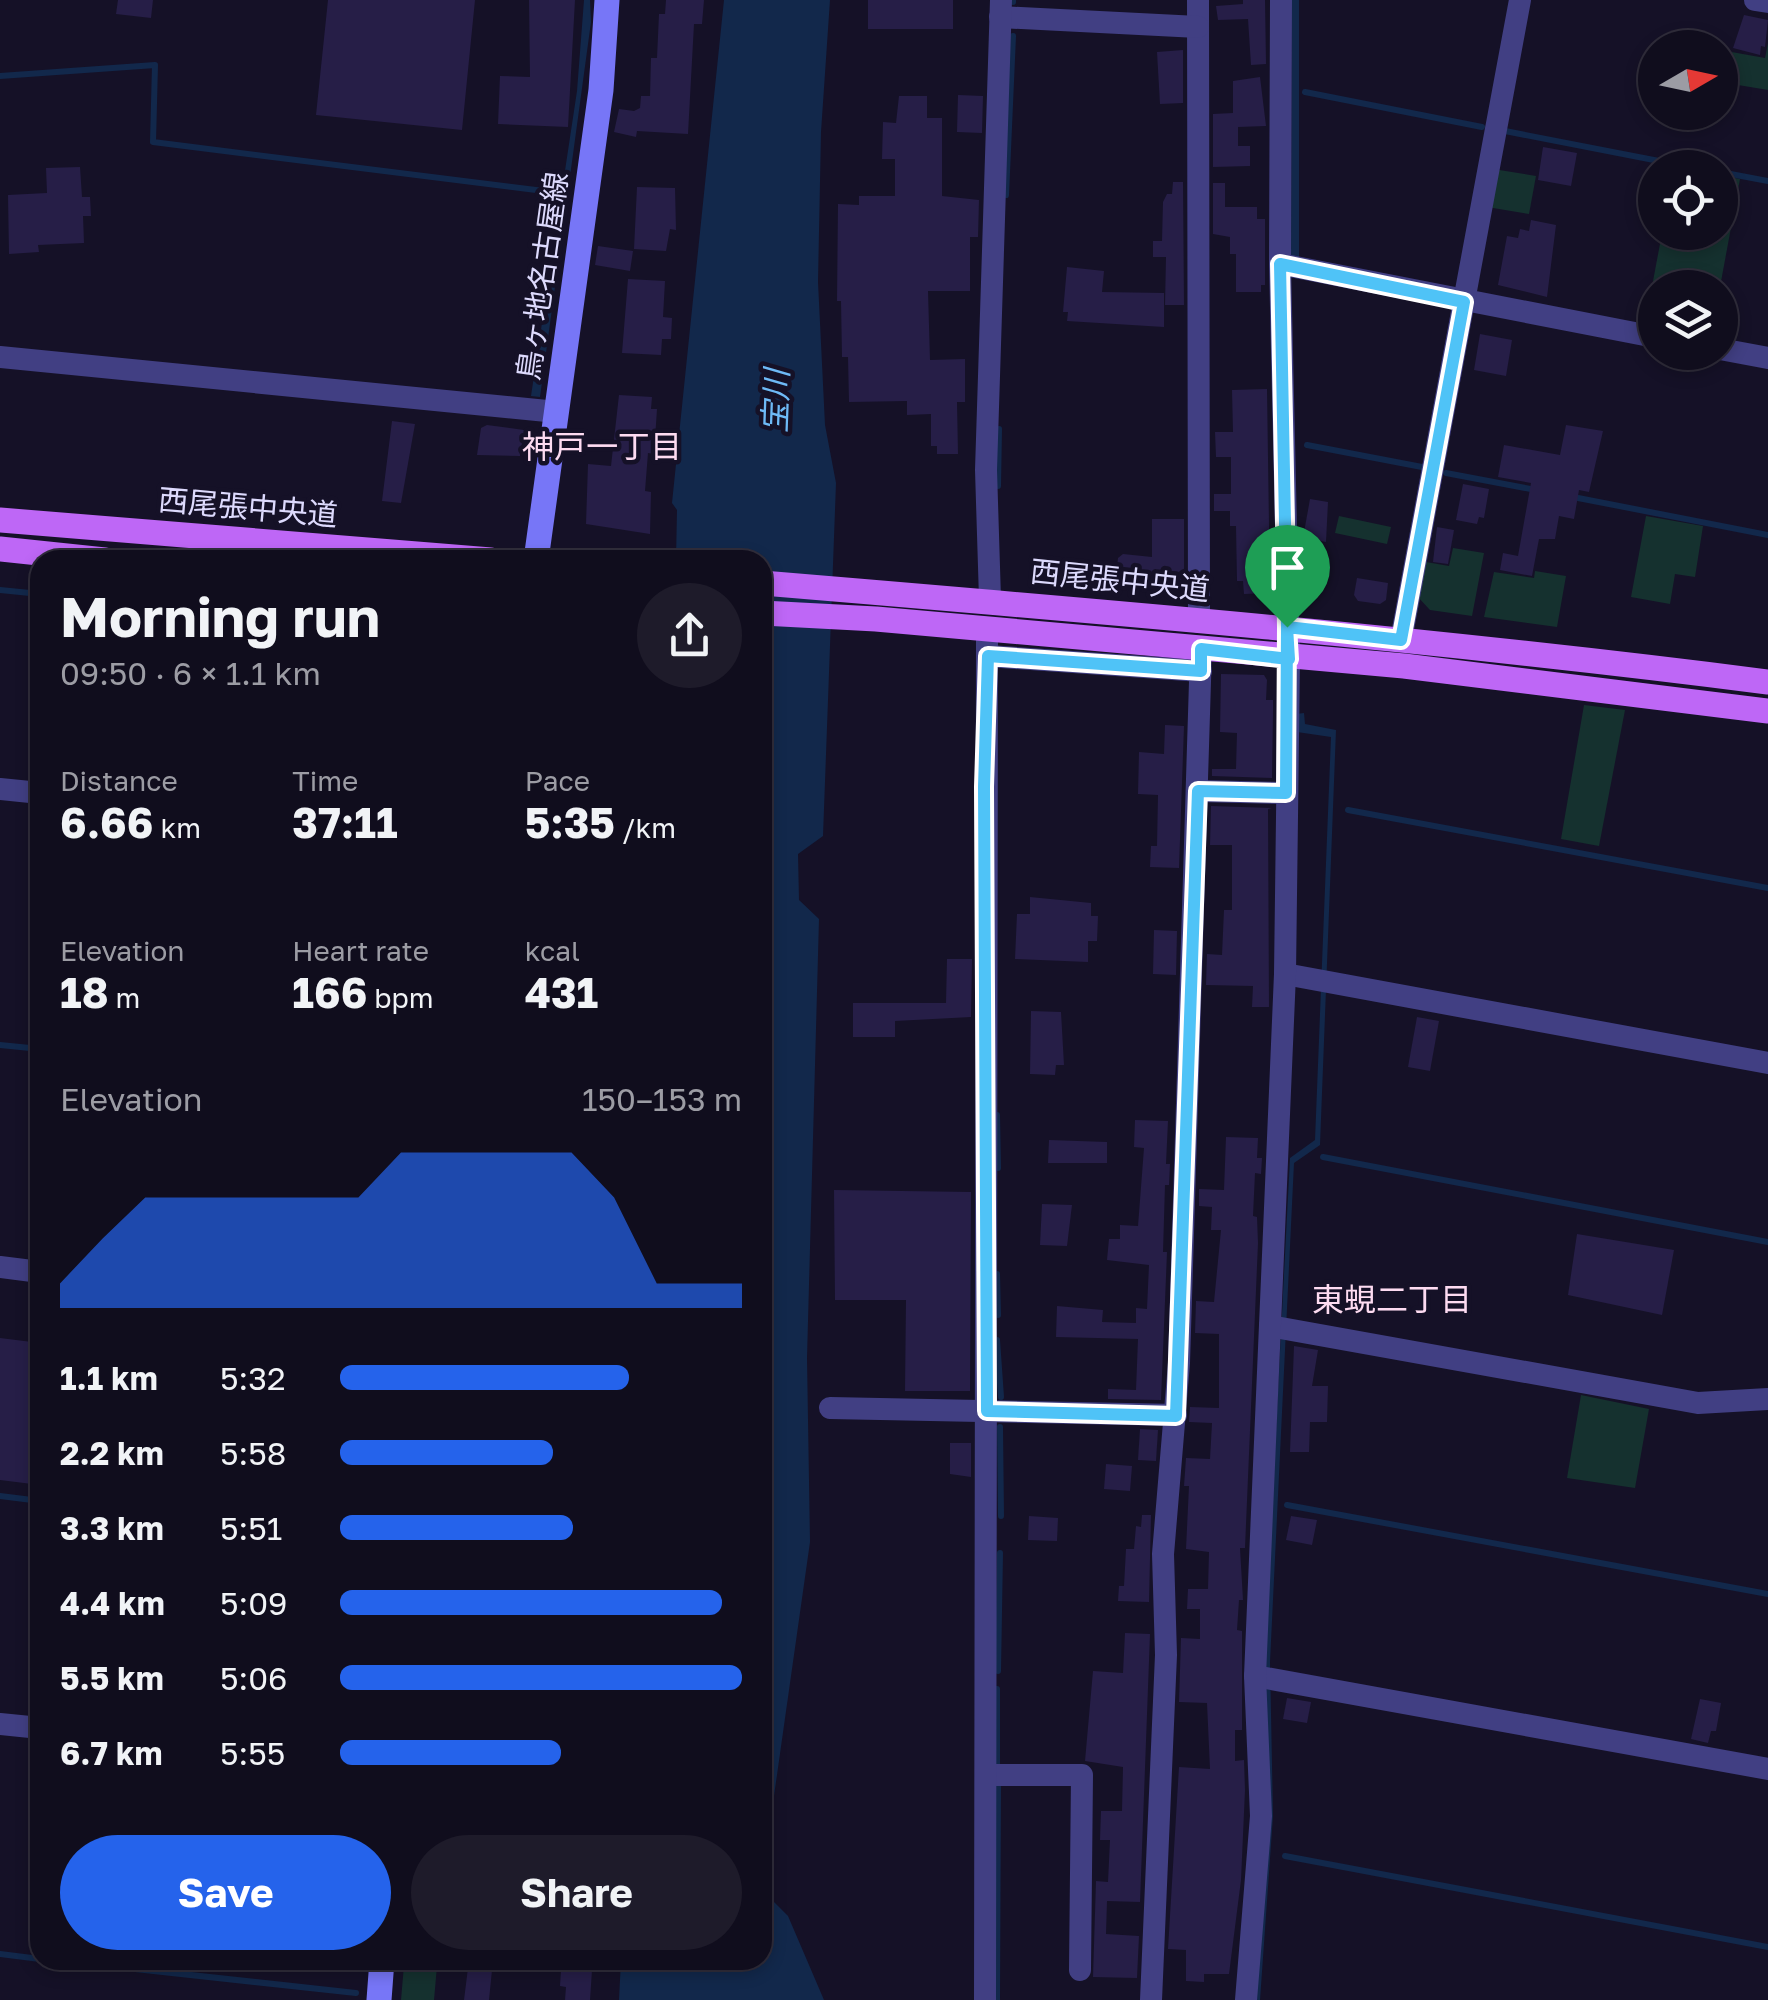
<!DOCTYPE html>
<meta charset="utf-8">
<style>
body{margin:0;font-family:"Golos Text","Noto Sans JP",sans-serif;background:#1e1b2a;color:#f1f3f6;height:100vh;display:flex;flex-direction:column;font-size:38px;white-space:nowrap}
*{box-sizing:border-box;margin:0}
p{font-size:32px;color:#9c9ca4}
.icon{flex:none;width:55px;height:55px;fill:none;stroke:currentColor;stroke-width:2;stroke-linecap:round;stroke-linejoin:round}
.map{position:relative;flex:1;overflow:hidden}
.details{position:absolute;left:30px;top:550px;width:742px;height:1420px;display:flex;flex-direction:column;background:#100d1d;border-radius:30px;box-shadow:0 5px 15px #0003,0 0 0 2px #302d3b}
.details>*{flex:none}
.needle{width:65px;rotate:81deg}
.buttons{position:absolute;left:1638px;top:30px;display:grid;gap:20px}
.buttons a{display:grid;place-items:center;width:100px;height:100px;border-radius:50%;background:#100d1d;box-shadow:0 5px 15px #0003,0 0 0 2px #302d3b;font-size:50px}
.pin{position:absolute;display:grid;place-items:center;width:85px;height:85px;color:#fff;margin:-102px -42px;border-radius:50% 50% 50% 0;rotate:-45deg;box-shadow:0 0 10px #0007}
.pin .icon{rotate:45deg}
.round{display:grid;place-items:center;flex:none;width:105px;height:105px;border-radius:52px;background:#1e1b2a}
.summary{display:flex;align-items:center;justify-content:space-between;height:170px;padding:0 30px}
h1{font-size:55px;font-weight:700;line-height:75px}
.metrics{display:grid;grid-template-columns:repeat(3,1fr);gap:15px;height:170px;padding:10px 30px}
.metrics div{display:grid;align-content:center}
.metrics b{font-size:42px;font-weight:700}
.metrics small{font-size:28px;font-weight:400}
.metrics p{font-size:28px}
.chart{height:280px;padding:20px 30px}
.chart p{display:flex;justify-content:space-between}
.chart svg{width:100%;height:180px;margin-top:10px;fill:#2563eb;opacity:.7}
.action{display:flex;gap:20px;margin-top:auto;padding:20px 30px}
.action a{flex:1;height:115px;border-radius:60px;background:#2563eb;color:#fff;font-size:40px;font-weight:700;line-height:115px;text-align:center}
.action a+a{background:#1e1b2a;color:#f1f3f6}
ul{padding:0 30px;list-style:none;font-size:32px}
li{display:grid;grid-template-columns:160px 120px 1fr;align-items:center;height:75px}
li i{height:25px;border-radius:12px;background:#2563eb}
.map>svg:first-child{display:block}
</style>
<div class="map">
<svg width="1768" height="2000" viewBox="0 0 1768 2000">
<rect width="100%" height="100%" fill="#151127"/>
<g fill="#15312f">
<path d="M1768,43V90L1720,82L1726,51L1765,58Z"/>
<path d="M1493,169L1536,176L1529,214L1487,207Z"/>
<path d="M1720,175L1740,179L1720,287L1655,288V326L1645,324L1662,233L1720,232Z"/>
<path d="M1339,516L1391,527L1387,544L1335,533Z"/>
<path d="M1646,516L1703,526L1695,577L1675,574L1670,604L1631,597Z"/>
<path d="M1453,548L1484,553L1472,616L1430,610L1418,597L1426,562L1449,566Z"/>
<path d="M1535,571L1566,576L1557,627L1484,617L1494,572L1534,578Z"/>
<path d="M1584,705L1625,710L1599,846L1561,839Z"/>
<path d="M1581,1395L1649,1409L1635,1488L1567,1478Z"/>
<path d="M404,1965L437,1966L434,2000H401Z"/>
</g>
<g fill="#12284b">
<path d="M584,0H590L591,22L540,397L531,396L577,91Z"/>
<path d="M724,0H830L821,132L818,282L825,425L836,483L823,836L798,854L799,900L819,919L807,1358L810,1542L773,1803L763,1826L762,560H676L677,510L672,503Z"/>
<path d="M1292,0H1299V258H1291Z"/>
<path d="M1304,713L1305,724L1336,730L1320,1145L1294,1163L1270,1662L1273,1816L1260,2000H1254L1264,1662L1290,1158L1315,1140L1331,737L1297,732L1296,714Z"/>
<path d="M763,1891L788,1916L824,2000H619L621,1960H762Z"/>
</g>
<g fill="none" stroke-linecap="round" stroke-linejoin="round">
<g stroke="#12284b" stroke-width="6">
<path d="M1013,2V0"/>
<path d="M0,76L155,65L153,142L560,193"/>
<path d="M1305,92L1482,127"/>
<path d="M1505,131L1695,168"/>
<path d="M1720,172L1768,181"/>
<path d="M1006,195L1013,36"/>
<path d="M1307,445L1422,467"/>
<path d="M1446,473L1536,490"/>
<path d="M998,486L999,429"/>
<path d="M1573,497L1768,535"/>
<path d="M0,590L40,594"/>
<path d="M1348,810L1768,888"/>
<path d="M0,1045L40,1049"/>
<path d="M997,1115L998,1168"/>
<path d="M1323,1157L1768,1242"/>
<path d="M997,1274L998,1315"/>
<path d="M997,1340L1001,1397"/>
<path d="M1000,1427L1001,1516"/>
<path d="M0,1496L40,1501"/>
<path d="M1287,1505L1768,1594"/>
<path d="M998,1671L1000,1553"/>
<path d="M997,1689V1766"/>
<path d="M1285,1856L1768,1947"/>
<path d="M0,1954L40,1959"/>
<path d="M53,1960L356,1993"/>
<path d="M997,2000L998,1783"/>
</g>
</g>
<g fill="#261e47">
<path d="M118,0H153L151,18L116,14Z"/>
<path d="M328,0H475L462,130L316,115Z"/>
<path d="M529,0H575L568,127L498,124L500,76L530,77Z"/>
<path d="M666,0H704L702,24H694L688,134L637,131L636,137L614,132L619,109L634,111L640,108L641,96H650L651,58H657L659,14H665Z"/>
<rect x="868" y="0" width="85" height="29"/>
<path d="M1243,0H1265L1266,64L1251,65L1248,19L1218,20L1216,6L1243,4Z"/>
<path d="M1744,15L1768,20L1765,47L1761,46L1760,55L1733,48Z"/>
<path d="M1183,50V103L1160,104L1157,52Z"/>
<path d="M1260,77L1266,126L1238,127V146H1250V166L1213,167V114L1233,113V81Z"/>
<path d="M958,95L983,96L982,133L957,132Z"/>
<path d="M899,96H927V118H942V196L979,200L978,237H970V291H928L930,360L965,359V402H957L958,454H937V446H931V414L907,415V401L849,402L848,357H842L841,301H837L838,204L859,205V196H895V159H882L883,122L896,123Z"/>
<path d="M1543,147L1577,153L1571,186L1538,180Z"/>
<path d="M80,167L82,197H90L91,216H83L84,243L38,245L39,252L9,254L8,195L47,193L46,168Z"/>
<path d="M1173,182H1183L1184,305H1165L1166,257H1153V241H1162L1163,202L1167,194H1172Z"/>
<path d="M1213,183H1225V207H1257V219H1265V285H1261V292H1236V254H1230V237L1213,234Z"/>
<path d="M637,187L675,188L676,230L670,229L666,251L634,249Z"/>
<path d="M1531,220L1556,225L1547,297L1498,285L1507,236L1518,238L1520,229L1529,231Z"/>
<path d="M598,246L633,251L630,271L595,265Z"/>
<path d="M1067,267L1104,271L1102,292L1164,293V327L1067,321L1068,312H1063Z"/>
<path d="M628,279L665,281L663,317L672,318L671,339H662L661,355L622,353Z"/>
<path d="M1480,334L1512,340L1506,376L1474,370Z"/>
<path d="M1267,389L1270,593L1244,594L1243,581H1237L1236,526H1230V511H1214V494H1231V457H1216L1215,432H1233L1232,390Z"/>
<path d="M619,395L652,397L651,409H657L654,454L648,453L645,491L651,492L650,534L586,524L588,464L611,466Z"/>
<path d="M392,421L415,424L401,503L382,501Z"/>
<path d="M487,425L524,430L520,456L477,455L481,428Z"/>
<path d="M1566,425L1603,431L1589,492L1579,490L1574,519L1559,516L1555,539H1539L1532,576L1500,570L1503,553L1518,556L1531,483L1498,477L1504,445L1560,455Z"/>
<path d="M1463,484L1489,489L1484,518L1479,517L1477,524L1456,520Z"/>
<path d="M1310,499L1328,502L1326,542L1303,538Z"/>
<path d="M1152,519H1184V582L1116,576L1118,558L1123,554L1152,557Z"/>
<path d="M1437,527L1454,530L1448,564L1433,562Z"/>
<path d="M1357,578L1388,583L1386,600L1380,604L1358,601L1354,595Z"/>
<path d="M1221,674L1264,675L1267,680L1266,700H1273V711L1272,778L1212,776V769H1236L1237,733L1220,732Z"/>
<path d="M1165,725L1184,726L1179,868L1150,867L1151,846H1157L1158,795L1138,794L1139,752L1164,754Z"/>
<path d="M1211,806L1272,808L1268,809L1269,1007H1252L1253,986L1206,985L1207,954L1222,955L1224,910H1232V845H1210Z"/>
<path d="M1030,897L1091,903V916H1098L1097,941H1088V962L1015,959L1017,914H1030Z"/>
<path d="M1154,930L1177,931L1176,975L1153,974Z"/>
<path d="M947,959H972L971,1017L895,1021V1037H853V1003H946Z"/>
<path d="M1031,1011L1061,1012L1064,1065H1056L1055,1075L1030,1074Z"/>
<path d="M1417,1017L1439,1021L1430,1071L1408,1067Z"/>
<path d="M1135,1120L1168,1121L1166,1164H1170L1169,1185H1165L1163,1252H1167L1161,1400L1108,1399V1389L1136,1390L1138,1339L1056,1337L1057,1306L1103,1310L1102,1322L1136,1323V1308L1147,1309L1149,1265L1107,1260L1109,1239H1120V1225L1138,1226L1144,1148L1134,1147Z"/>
<path d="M1226,1137L1258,1138L1257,1158H1262L1261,1174L1255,1173L1253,1216L1257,1217L1258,1243L1245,1548H1240L1243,1600H1239L1237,1630L1242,1631V1730H1235V1761L1244,1760L1245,1790L1241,1880L1229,1974H1204V1982L1186,1981V1950L1168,1949L1179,1767L1210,1769L1207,1703L1179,1702L1181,1638L1200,1639V1609H1187L1188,1589H1208L1209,1552L1186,1549L1189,1486H1184L1186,1458L1210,1459L1212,1423L1189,1422L1190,1407L1219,1408V1334L1195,1333L1196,1301L1214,1302L1221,1230H1211L1212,1207L1199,1206V1189L1224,1190Z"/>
<path d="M1049,1140L1107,1142V1163H1048Z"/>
<path d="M834,1190L971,1192L970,1391H905L906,1300H835Z"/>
<path d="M1042,1204L1072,1205L1067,1246L1040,1245Z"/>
<path d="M1577,1234L1674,1250L1662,1315L1568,1295Z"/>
<path d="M0,1338L40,1343V1485L0,1480Z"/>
<path d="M1294,1346L1318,1350L1312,1386H1328L1327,1422H1310L1309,1452H1290Z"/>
<path d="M1140,1429L1158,1430L1156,1461L1138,1460Z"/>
<path d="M950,1443H971V1477L950,1474Z"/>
<path d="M1106,1464L1132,1466L1130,1491L1104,1489Z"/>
<path d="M1142,1515H1151L1149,1602L1118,1601L1119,1586H1124L1126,1549H1134L1136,1526L1141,1527Z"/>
<path d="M1029,1516L1058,1518L1057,1541L1028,1540Z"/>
<path d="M1291,1516L1317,1520L1312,1545L1286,1540Z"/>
<path d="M1125,1633L1150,1634L1140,1902L1107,1901L1106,1934L1139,1936L1137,1978L1093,1977L1096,1881L1108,1882L1110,1840H1100L1101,1811H1122L1123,1767L1085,1761L1093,1671L1123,1673Z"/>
<path d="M1287,1698L1311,1702L1307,1723L1283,1719Z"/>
<path d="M1700,1699L1721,1703L1716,1731H1711L1708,1743L1691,1739Z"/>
<path d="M469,1960H493L489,2000H464Z"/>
<path d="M561,1970H592L590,2000H565L566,1987L560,1986Z"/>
</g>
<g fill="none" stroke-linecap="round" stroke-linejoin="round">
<g stroke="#413f83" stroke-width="22">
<path d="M1198,0L1199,622"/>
<path d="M1755,0L1768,2"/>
<path d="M1000,17L1198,27"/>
<path d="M1280,264L1655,337"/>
<path d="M1720,349L1768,358"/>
<path d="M0,357L557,412"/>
<path d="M990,599L986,470L1001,0"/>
<path d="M1401,640L1520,0"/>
<path d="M988,656L1201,671"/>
<path d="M0,789L40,793"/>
<path d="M1198,791L1286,793"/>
<path d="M1285,974L1768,1063"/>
<path d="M0,1267L40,1272"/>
<path d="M1270,1326L1698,1403L1768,1399"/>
<path d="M830,1408L1176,1415"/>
<path d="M1255,1676L1768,1769"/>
<path d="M0,1724L40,1728"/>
<path d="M987,1775H1082L1080,1970"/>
<path d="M985,2000L987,631"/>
<path d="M1151,2000L1166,1655L1163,1554L1179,1363L1201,649"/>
<path d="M1246,2000L1261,1816L1255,1676L1285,974L1289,659L1280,264L1281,0"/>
</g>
<g stroke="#7776f7" stroke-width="25">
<path d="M536,560L601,90L607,0"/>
<path d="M379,2000L382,1960"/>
</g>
<g stroke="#be67f6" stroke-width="25">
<path d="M0,520L491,560"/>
<path d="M0,549L105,560"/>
<path d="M762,583C1098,611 1434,639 1768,682"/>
<path d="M762,613L876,619L1404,666L1768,711"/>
</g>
</g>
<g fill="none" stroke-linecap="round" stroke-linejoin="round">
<defs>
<path id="route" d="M1287,627L1286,793L1198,791L1176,1416L987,1411L984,787L988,656L1201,671V649L1289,659L1287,627L1401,640L1464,302L1280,264L1287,627"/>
</defs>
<use href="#route" stroke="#fff" stroke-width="20"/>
<use href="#route" stroke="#4fc3f7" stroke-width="12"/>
</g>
<g text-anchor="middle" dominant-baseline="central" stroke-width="9" stroke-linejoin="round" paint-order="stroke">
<g font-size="30" fill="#dddafd" stroke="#151127">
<text transform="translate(542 276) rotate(-82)">鳥ヶ地名古屋線</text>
<text transform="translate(248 507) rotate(5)">西尾張中央道</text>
<text transform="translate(1120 580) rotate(6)">西尾張中央道</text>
</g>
<g font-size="32" font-style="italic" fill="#6ebaf7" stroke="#151127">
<text transform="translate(775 401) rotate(-88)">宝川</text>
</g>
<g font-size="32" fill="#fddbf1" stroke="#151127">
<text x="602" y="446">神戸一丁目</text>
<text x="1392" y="1299">東蜆二丁目</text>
</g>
</g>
</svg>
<div class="buttons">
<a><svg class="needle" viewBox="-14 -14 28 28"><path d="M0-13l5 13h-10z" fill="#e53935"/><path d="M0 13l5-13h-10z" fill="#9c9ca4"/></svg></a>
<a><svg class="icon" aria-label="locate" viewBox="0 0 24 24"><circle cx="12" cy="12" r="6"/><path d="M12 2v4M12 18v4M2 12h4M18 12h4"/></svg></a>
<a><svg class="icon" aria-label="layers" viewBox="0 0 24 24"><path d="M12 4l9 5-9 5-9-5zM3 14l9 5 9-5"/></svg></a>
</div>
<div class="pin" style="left:1287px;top:627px;background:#1e9e55"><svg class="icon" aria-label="arrive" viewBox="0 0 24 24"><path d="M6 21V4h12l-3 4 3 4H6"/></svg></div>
<section class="details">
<div class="summary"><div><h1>Morning run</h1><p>09:50 · 6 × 1.1 km</p></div><a class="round"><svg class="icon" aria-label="share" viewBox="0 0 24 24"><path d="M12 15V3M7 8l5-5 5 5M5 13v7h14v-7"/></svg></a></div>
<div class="metrics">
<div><p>Distance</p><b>6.66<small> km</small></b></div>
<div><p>Time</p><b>37:11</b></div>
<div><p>Pace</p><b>5:35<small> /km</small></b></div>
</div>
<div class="metrics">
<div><p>Elevation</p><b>18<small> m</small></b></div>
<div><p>Heart rate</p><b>166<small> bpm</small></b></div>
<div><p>kcal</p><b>431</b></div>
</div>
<div class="chart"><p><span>Elevation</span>150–153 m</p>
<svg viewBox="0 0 160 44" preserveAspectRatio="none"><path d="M0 44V38L10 27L20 17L30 17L40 17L50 17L60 17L70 17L80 6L90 6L100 6L110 6L120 6L130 17L140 38L150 38L160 38V44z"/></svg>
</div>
<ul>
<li><b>1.1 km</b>5:32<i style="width:72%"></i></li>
<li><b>2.2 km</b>5:58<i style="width:53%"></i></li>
<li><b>3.3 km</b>5:51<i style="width:58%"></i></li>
<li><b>4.4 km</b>5:09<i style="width:95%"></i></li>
<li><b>5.5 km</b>5:06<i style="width:100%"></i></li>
<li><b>6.7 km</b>5:55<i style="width:55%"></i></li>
</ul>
<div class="action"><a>Save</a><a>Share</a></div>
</section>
</div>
